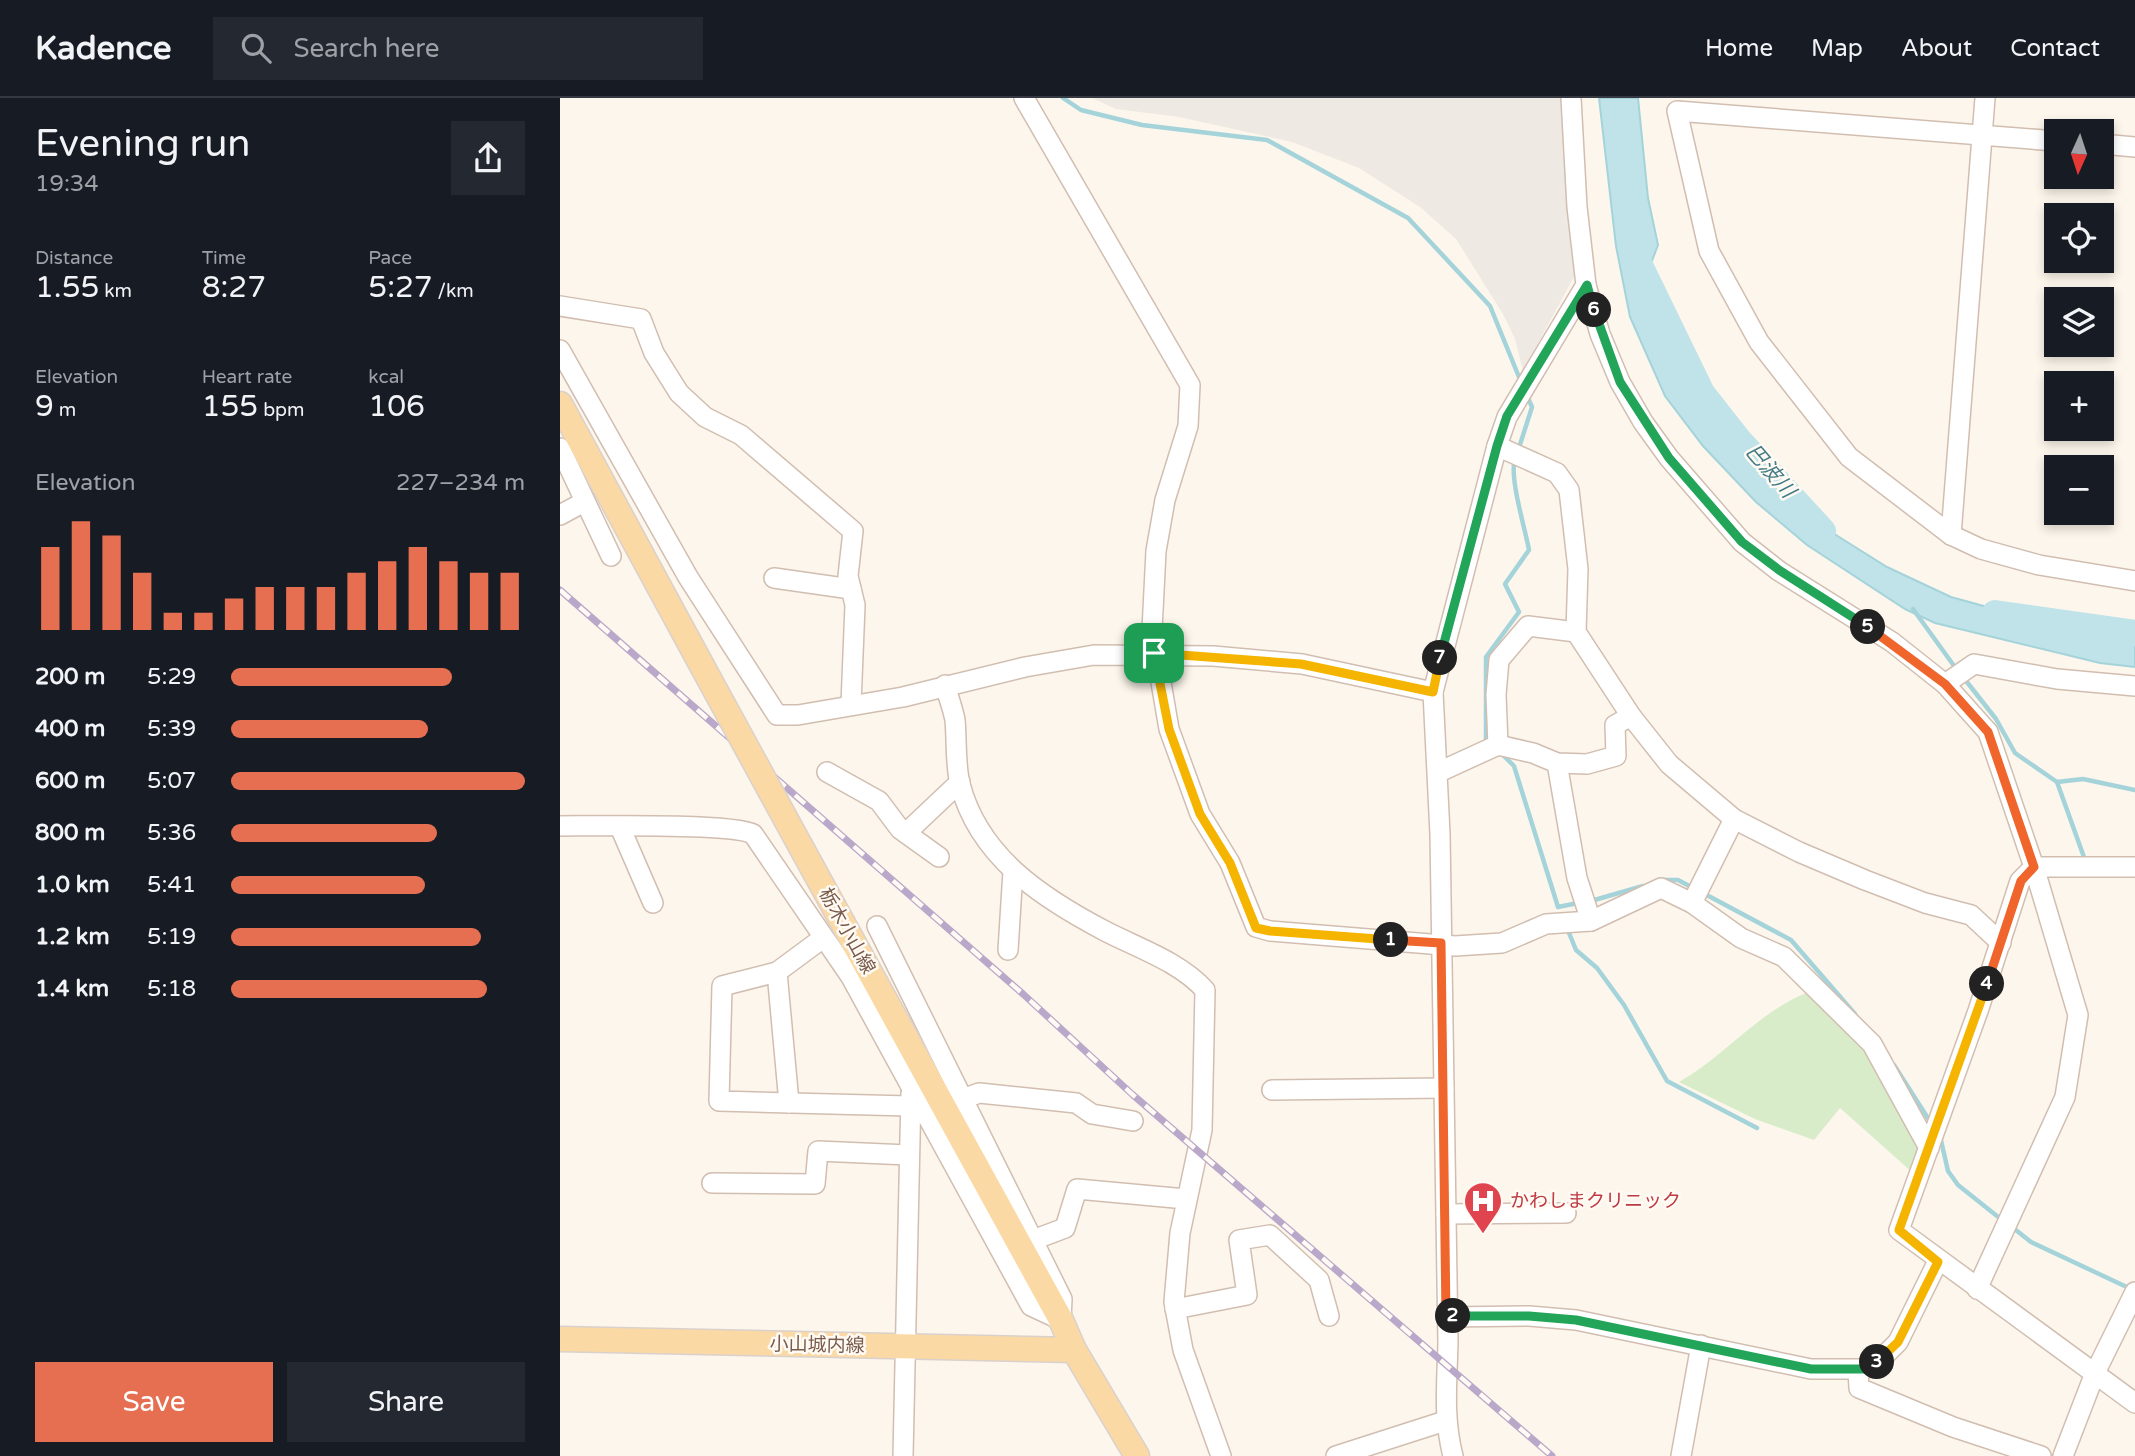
<!DOCTYPE html>
<meta charset="utf-8">
<style>
body{margin:0;font-family:"Varela Round","Noto Sans JP",sans-serif;background:#242831;color:#f1f3f6;height:100vh;display:flex;flex-direction:column;font-size:26px;white-space:nowrap}
*{box-sizing:border-box;margin:0}
p{font-size:23px;color:#9ea1a6}
.icon{flex:none;width:38px;height:38px;fill:none;stroke:currentColor;stroke-width:2;stroke-linecap:round;stroke-linejoin:round}
.map{position:relative;flex:1;overflow:hidden}
.side{display:flex;flex-direction:column;background:#171b24;width:560px}
.side>*{flex:none}
.needle{width:46px;rotate:183deg}
.controls{position:absolute;left:1484px;top:21px;display:grid;gap:14px}
.controls a{display:grid;place-items:center;width:70px;height:70px;border-radius:0px;background:#171b24;box-shadow:0 4px 10px #0003;font-size:35px}
.pin{position:absolute;display:grid;place-items:center;width:60px;height:60px;color:#fff;margin:-30px;border-radius:14px;box-shadow:0 4px 10px #0006}
.km{position:absolute;width:35px;height:35px;margin:-18px;border-radius:50%;background:#222;color:#fff;font-size:19px;line-height:35px;text-align:center}
.round{display:grid;place-items:center;flex:none;width:74px;height:74px;border-radius:0px;background:#242831}
.headline{display:flex;align-items:center;justify-content:space-between;height:119px;padding:0 35px}
h1{font-size:38px;font-weight:600;line-height:52px}
.stats{display:grid;grid-template-columns:repeat(3,1fr);gap:10px;height:119px;padding:7px 35px}
.stats div{display:grid;align-content:center}
.stats b{font-size:30px;font-weight:600}
.stats small{font-size:19px;font-weight:400}
.stats p{font-size:19px}
.chart{height:196px;padding:14px 35px}
.chart p{display:flex;justify-content:space-between}
.chart svg{width:100%;height:126px;margin-top:7px;stroke:#e76f51;stroke-width:6}
.action{display:flex;gap:14px;margin-top:auto;padding:14px 35px}
.action a{flex:1;height:80px;border-radius:0px;background:#e76f51;color:#fff;font-size:28px;font-weight:600;line-height:80px;text-align:center}
.action a+a{background:#242831;color:#f1f3f6}
ul{padding:0 35px;list-style:none;font-size:23px}
li{display:grid;grid-template-columns:112px 84px 1fr;align-items:center;height:52px}
li i{height:18px;border-radius:9px;background:#e76f51}
header{display:flex;align-items:center;gap:42px;box-sizing:border-box;height:98px;padding:0 35px;background:#171b24;border-bottom:2px solid #363941}
header strong{font-size:33px}
nav{display:flex;gap:38px;margin-inline-start:auto;font-size:24px}
.search{width:490px;height:63px;background:#242831;display:flex;align-items:center;gap:18px;box-sizing:border-box;padding:0 24px;border-radius:0px;color:#9ea1a6;font-size:26px}
main{display:flex;flex:1;min-height:0}
.map>svg:first-child{display:block}
</style>
<header>
<strong>Kadence</strong>
<div class="search"><svg class="icon" aria-label="search" viewBox="0 0 24 24"><circle cx="10" cy="10" r="6"/><path d="M15 15l6 6"/></svg>Search here</div>
<nav><a>Home</a><a>Map</a><a>About</a><a>Contact</a></nav>
</header>
<main>
<section class="side">
<div class="headline"><div><h1>Evening run</h1><p>19:34</p></div><a class="round"><svg class="icon" aria-label="share" viewBox="0 0 24 24"><path d="M12 15V3M7 8l5-5 5 5M5 13v7h14v-7"/></svg></a></div>
<div class="stats">
<div><p>Distance</p><b>1.55<small> km</small></b></div>
<div><p>Time</p><b>8:27</b></div>
<div><p>Pace</p><b>5:27<small> /km</small></b></div>
</div>
<div class="stats">
<div><p>Elevation</p><b>9<small> m</small></b></div>
<div><p>Heart rate</p><b>155<small> bpm</small></b></div>
<div><p>kcal</p><b>106</b></div>
</div>
<div class="chart"><p><span>Elevation</span>227–234 m</p>
<svg viewBox="0 0 160 44" preserveAspectRatio="none"><path d="M5 44V15M15 44V6M25 44V11M35 44V24M45 44V38M55 44V38M65 44V33M75 44V29M85 44V29M95 44V29M105 44V24M115 44V20M125 44V15M135 44V20M145 44V24M155 44V24"/></svg>
</div>
<ul>
<li><b>200 m</b>5:29<i style="width:75%"></i></li>
<li><b>400 m</b>5:39<i style="width:67%"></i></li>
<li><b>600 m</b>5:07<i style="width:100%"></i></li>
<li><b>800 m</b>5:36<i style="width:70%"></i></li>
<li><b>1.0 km</b>5:41<i style="width:66%"></i></li>
<li><b>1.2 km</b>5:19<i style="width:85%"></i></li>
<li><b>1.4 km</b>5:18<i style="width:87%"></i></li>
</ul>
<div class="action"><a>Save</a><a>Share</a></div>
</section>
<div class="map">
<svg width="1575" height="1358" viewBox="0 0 1575 1358">
<rect width="100%" height="100%" fill="#fdf6ec"/>
<path fill="#efe9e4" d="M532,0H1004L1005,65L1016,175L963,273L955,241L943,216L896,141L860,109L799,70L732,44L619,19L556,11Z"/>
<path fill="#d8ecc9" d="M1249,894L1305,949L1364,1051L1353,1075L1280,1010L1254,1042L1195,1021L1119,984C1165,958 1200,912 1249,894Z"/>
<path fill="#bfe3e8" stroke="#a5d3da" stroke-width="2" d="M1039,0H1078L1088,100L1098,147L1090,168L1087,202L1134,301L1164,342L1209,384L1276,437L1327,469L1391,499L1507,531L1575,542V569L1540,565L1375,525L1345,511L1247,447L1196,404L1143,348L1105,298L1070,219L1056,148Z"/>
<g fill="none" stroke-linecap="round" stroke-linejoin="round">
<g stroke="#a5d3da" stroke-width="4.5">
<path d="M503,0L521,12L582,27L707,42L848,120L930,208L961,284"/>
<path d="M958,353L972,309L967,298"/>
<path d="M1353,511L1397,572"/>
<path d="M1403,579L1436,621L1455,655L1497,684L1523,681L1575,692"/>
<path d="M930,644L926,641V559L959,514L945,486L969,452C965,430 949,379 955,361"/>
<path d="M941,655L954,668L998,809L1018,805"/>
<path d="M1497,684L1525,762"/>
<path d="M1101,782H1118L1135,791"/>
<path d="M1143,795L1231,842L1295,916"/>
<path d="M1031,803L1083,788"/>
<path d="M1007,830L1016,852L1037,870L1064,907L1107,983L1197,1030"/>
<path d="M1334,967L1371,1025"/>
<path d="M1380,1038L1388,1073L1398,1087L1442,1122"/>
<path d="M1452,1129L1471,1144L1571,1191"/>
</g>
<g stroke="#bfe3e8" stroke-width="26">
<path d="M1074,155L1142,295L1179,342L1263,433"/>
<path d="M1435,515L1575,535"/>
</g>
<defs>
<g id="minor">
<path d="M464,0L630,287L628,328L605,402L596,453L592,532L609,631L640,716L670,765L696,829L710,833L895,848L942,845L986,826L1031,823L1101,790L1132,805L1181,840L1224,859L1312,946L1369,1050"/>
<path d="M1496,43L1117,13L1149,153L1199,244L1289,359L1391,437L1421,451L1479,467L1575,483"/>
<path d="M1542,46L1575,49"/>
<path d="M1026,187L1040,236L1060,284L1083,324L1109,360L1182,444L1219,473L1332,544L1385,586L1428,634L1474,769L1518,917L1505,999L1417,1191"/>
<path d="M0,208L81,221L94,255L119,295L145,319L181,337L293,433L288,478L295,507L291,606"/>
<path d="M0,252L128,479L217,617H238L343,599L465,569L534,557L653,558L742,566L873,594"/>
<path d="M937,348L997,375L1009,392L1018,471L1016,534L1071,618L1109,666L1174,721L1239,754L1305,782L1365,805L1411,817L1441,845"/>
<path d="M0,350L51,458"/>
<path d="M0,417L24,404"/>
<path d="M1391,437L1425,0"/>
<path d="M214,480L291,491"/>
<path d="M1385,586L1414,566L1497,581L1575,588"/>
<path d="M385,587C388,598 393,611 395,622C397,644 395,665 400,686C419,759 482,800 545,833C578,850 620,864 645,892L642,1032L620,1135L614,1204L623,1252L661,1358"/>
<path d="M938,647L936,597L939,562L968,528L1016,534"/>
<path d="M997,665L1017,780L1031,823"/>
<path d="M267,674L319,703L340,731L379,759"/>
<path d="M879,674L938,647L973,655L997,665L1027,666L1056,658L1055,627L1071,618"/>
<path d="M0,728C33,728 173,725 193,736L291,879L471,1208L501,1222L502,1201L317,828"/>
<path d="M60,729L93,805"/>
<path d="M346,735L400,684"/>
<path d="M1575,769H1474L1460,783L1418,913L1339,1132L1575,1305"/>
<path d="M1132,805L1174,721"/>
<path d="M263,840L217,874L162,888L159,1003L349,1008"/>
<path d="M448,852L453,773"/>
<path d="M217,874L229,1005"/>
<path d="M712,992L884,990"/>
<path d="M403,1001L419,995L516,1005L532,1016L573,1023"/>
<path d="M152,1085L255,1086L258,1053L348,1057"/>
<path d="M886,1116L1006,1115"/>
<path d="M473,1142L505,1130L517,1091L626,1101"/>
<path d="M615,1211L687,1197L679,1142L710,1137L759,1182L769,1218"/>
<path d="M886,1219L969,1218L1016,1222L1251,1271H1304L1321,1261L1338,1244L1378,1163"/>
<path d="M1298,1272L1299,1290L1393,1329L1481,1358"/>
<path d="M343,1358L351,995"/>
<path d="M776,1358L885,1323"/>
<path d="M893,1358C883,1319 887,1285 888,1245L880,736L873,594L937,348L947,319L1026,187L1017,109L1011,0"/>
<path d="M1121,1358L1141,1247"/>
<path d="M1503,1358L1535,1275L1575,1194"/>
</g>
<g id="major">
<path d="M0,306L141,566"/>
<path d="M241,749L501,1222L514,1252L577,1358"/>
<path d="M0,1241L514,1252"/>
</g>
</defs>
<use href="#minor" stroke="#d1beb0" stroke-width="22"/>
<use href="#major" stroke="#dad1cd" stroke-width="27"/>
<use href="#minor" stroke="#fff" stroke-width="19"/>
<use href="#major" stroke="#fbd9a5" stroke-width="24"/>
<defs>
<path id="rail" d="M0,492L463,896L573,997L992,1358"/>
</defs>
<use href="#rail" stroke="#b9a8c9" stroke-width="7"/>
<use href="#rail" stroke="#fffaf3" stroke-width="4.5" stroke-dasharray="13" stroke-linecap="butt"/>
<defs>
<path id="major-bridge" d="M141,566L241,749"/>
</defs>
<use href="#major-bridge" stroke="#dad1cd" stroke-width="27" stroke-linecap="butt"/>
<use href="#major-bridge" stroke="#fbd9a5" stroke-width="24"/>
</g>
<g fill="none" stroke-linecap="round" stroke-linejoin="round">
<defs>
<path id="split-1" d="M594,555L609,631L640,716L670,765L696,830L710,833L831,842"/>
<path id="split-2" d="M831,842L881,845L886,1219L893,1218"/>
<path id="split-3" d="M893,1218H969L1016,1222L1251,1271H1304L1317,1264"/>
<path id="split-4" d="M1317,1264L1338,1244L1378,1164L1339,1132L1427,886"/>
<path id="split-5" d="M1308,529L1385,586L1428,634L1474,769L1461,783L1427,886"/>
<path id="split-6" d="M1034,212L1060,284L1109,360L1182,444L1219,472L1308,529"/>
<path id="split-7" d="M880,560L937,348L947,318L1027,187L1034,212"/>
<path id="split-8" d="M594,555L741,566L873,594L880,560"/>
</defs>
<use href="#split-1" stroke="#fff" stroke-width="14"/>
<use href="#split-2" stroke="#fff" stroke-width="14"/>
<use href="#split-3" stroke="#fff" stroke-width="14"/>
<use href="#split-4" stroke="#fff" stroke-width="14"/>
<use href="#split-5" stroke="#fff" stroke-width="14"/>
<use href="#split-6" stroke="#fff" stroke-width="14"/>
<use href="#split-7" stroke="#fff" stroke-width="14"/>
<use href="#split-8" stroke="#fff" stroke-width="14"/>
<use href="#split-1" stroke="#f5b400" stroke-width="9"/>
<use href="#split-2" stroke="#f0652b" stroke-width="9"/>
<use href="#split-3" stroke="#22a559" stroke-width="9"/>
<use href="#split-4" stroke="#f5b400" stroke-width="9"/>
<use href="#split-5" stroke="#f0652b" stroke-width="9"/>
<use href="#split-6" stroke="#22a559" stroke-width="9"/>
<use href="#split-7" stroke="#22a559" stroke-width="9"/>
<use href="#split-8" stroke="#f5b400" stroke-width="9"/>
</g>
<defs>
<symbol id="hospital-pin" viewBox="-11 -11 22 30"><path d="M0 17L-7.5 6A9.5 9.5 0 1 1 7.5 6Z" fill="#e0444e" stroke="#fffaf3"/><path d="M-5-5h3v3.5h4V-5h3V5h-3V1.5h-4V5h-3Z" fill="#fff"/></symbol>
</defs>
<g fill-rule="evenodd">
<use href="#hospital-pin" x="901" y="1081" width="44" height="60"/>
</g>
<g text-anchor="middle" dominant-baseline="central" stroke-width="5" stroke-linejoin="round" paint-order="stroke">
<g font-size="19" fill="#7a5c4d" stroke="#fffaf3">
<text transform="translate(287 833) rotate(61)">栃木小山線</text>
<text transform="translate(257 1247) rotate(1)">小山城内線</text>
</g>
<g font-size="19" fill="#be3a42" stroke="#fffaf3" text-anchor="start">
<text x="950" y="1103">かわしまクリニック</text>
</g>
<g font-size="21" font-style="italic" fill="#437c86" stroke="#fffaf3">
<text transform="translate(1210 373) rotate(49)">巴波川</text>
</g>
</g>
</svg>
<div class="controls">
<a><svg class="needle" viewBox="-14 -14 28 28"><path d="M0-13l5 13h-10z" fill="#e53935"/><path d="M0 13l5-13h-10z" fill="#9ea1a6"/></svg></a>
<a><svg class="icon" aria-label="locate" viewBox="0 0 24 24"><circle cx="12" cy="12" r="6"/><path d="M12 2v4M12 18v4M2 12h4M18 12h4"/></svg></a>
<a><svg class="icon" aria-label="layers" viewBox="0 0 24 24"><path d="M12 4l9 5-9 5-9-5zM3 14l9 5 9-5"/></svg></a>
<a>+</a>
<a>−</a>
</div>
<div class="pin" style="left:594px;top:555px;background:#1e9e55"><svg class="icon" aria-label="arrive" viewBox="0 0 24 24"><path d="M6 21V4h12l-3 4 3 4H6"/></svg></div>
<b class="km" style="left:831px;top:842px">1</b>
<b class="km" style="left:893px;top:1218px">2</b>
<b class="km" style="left:1317px;top:1264px">3</b>
<b class="km" style="left:1427px;top:886px">4</b>
<b class="km" style="left:1308px;top:529px">5</b>
<b class="km" style="left:1034px;top:212px">6</b>
<b class="km" style="left:880px;top:560px">7</b>
</div>
</main>
